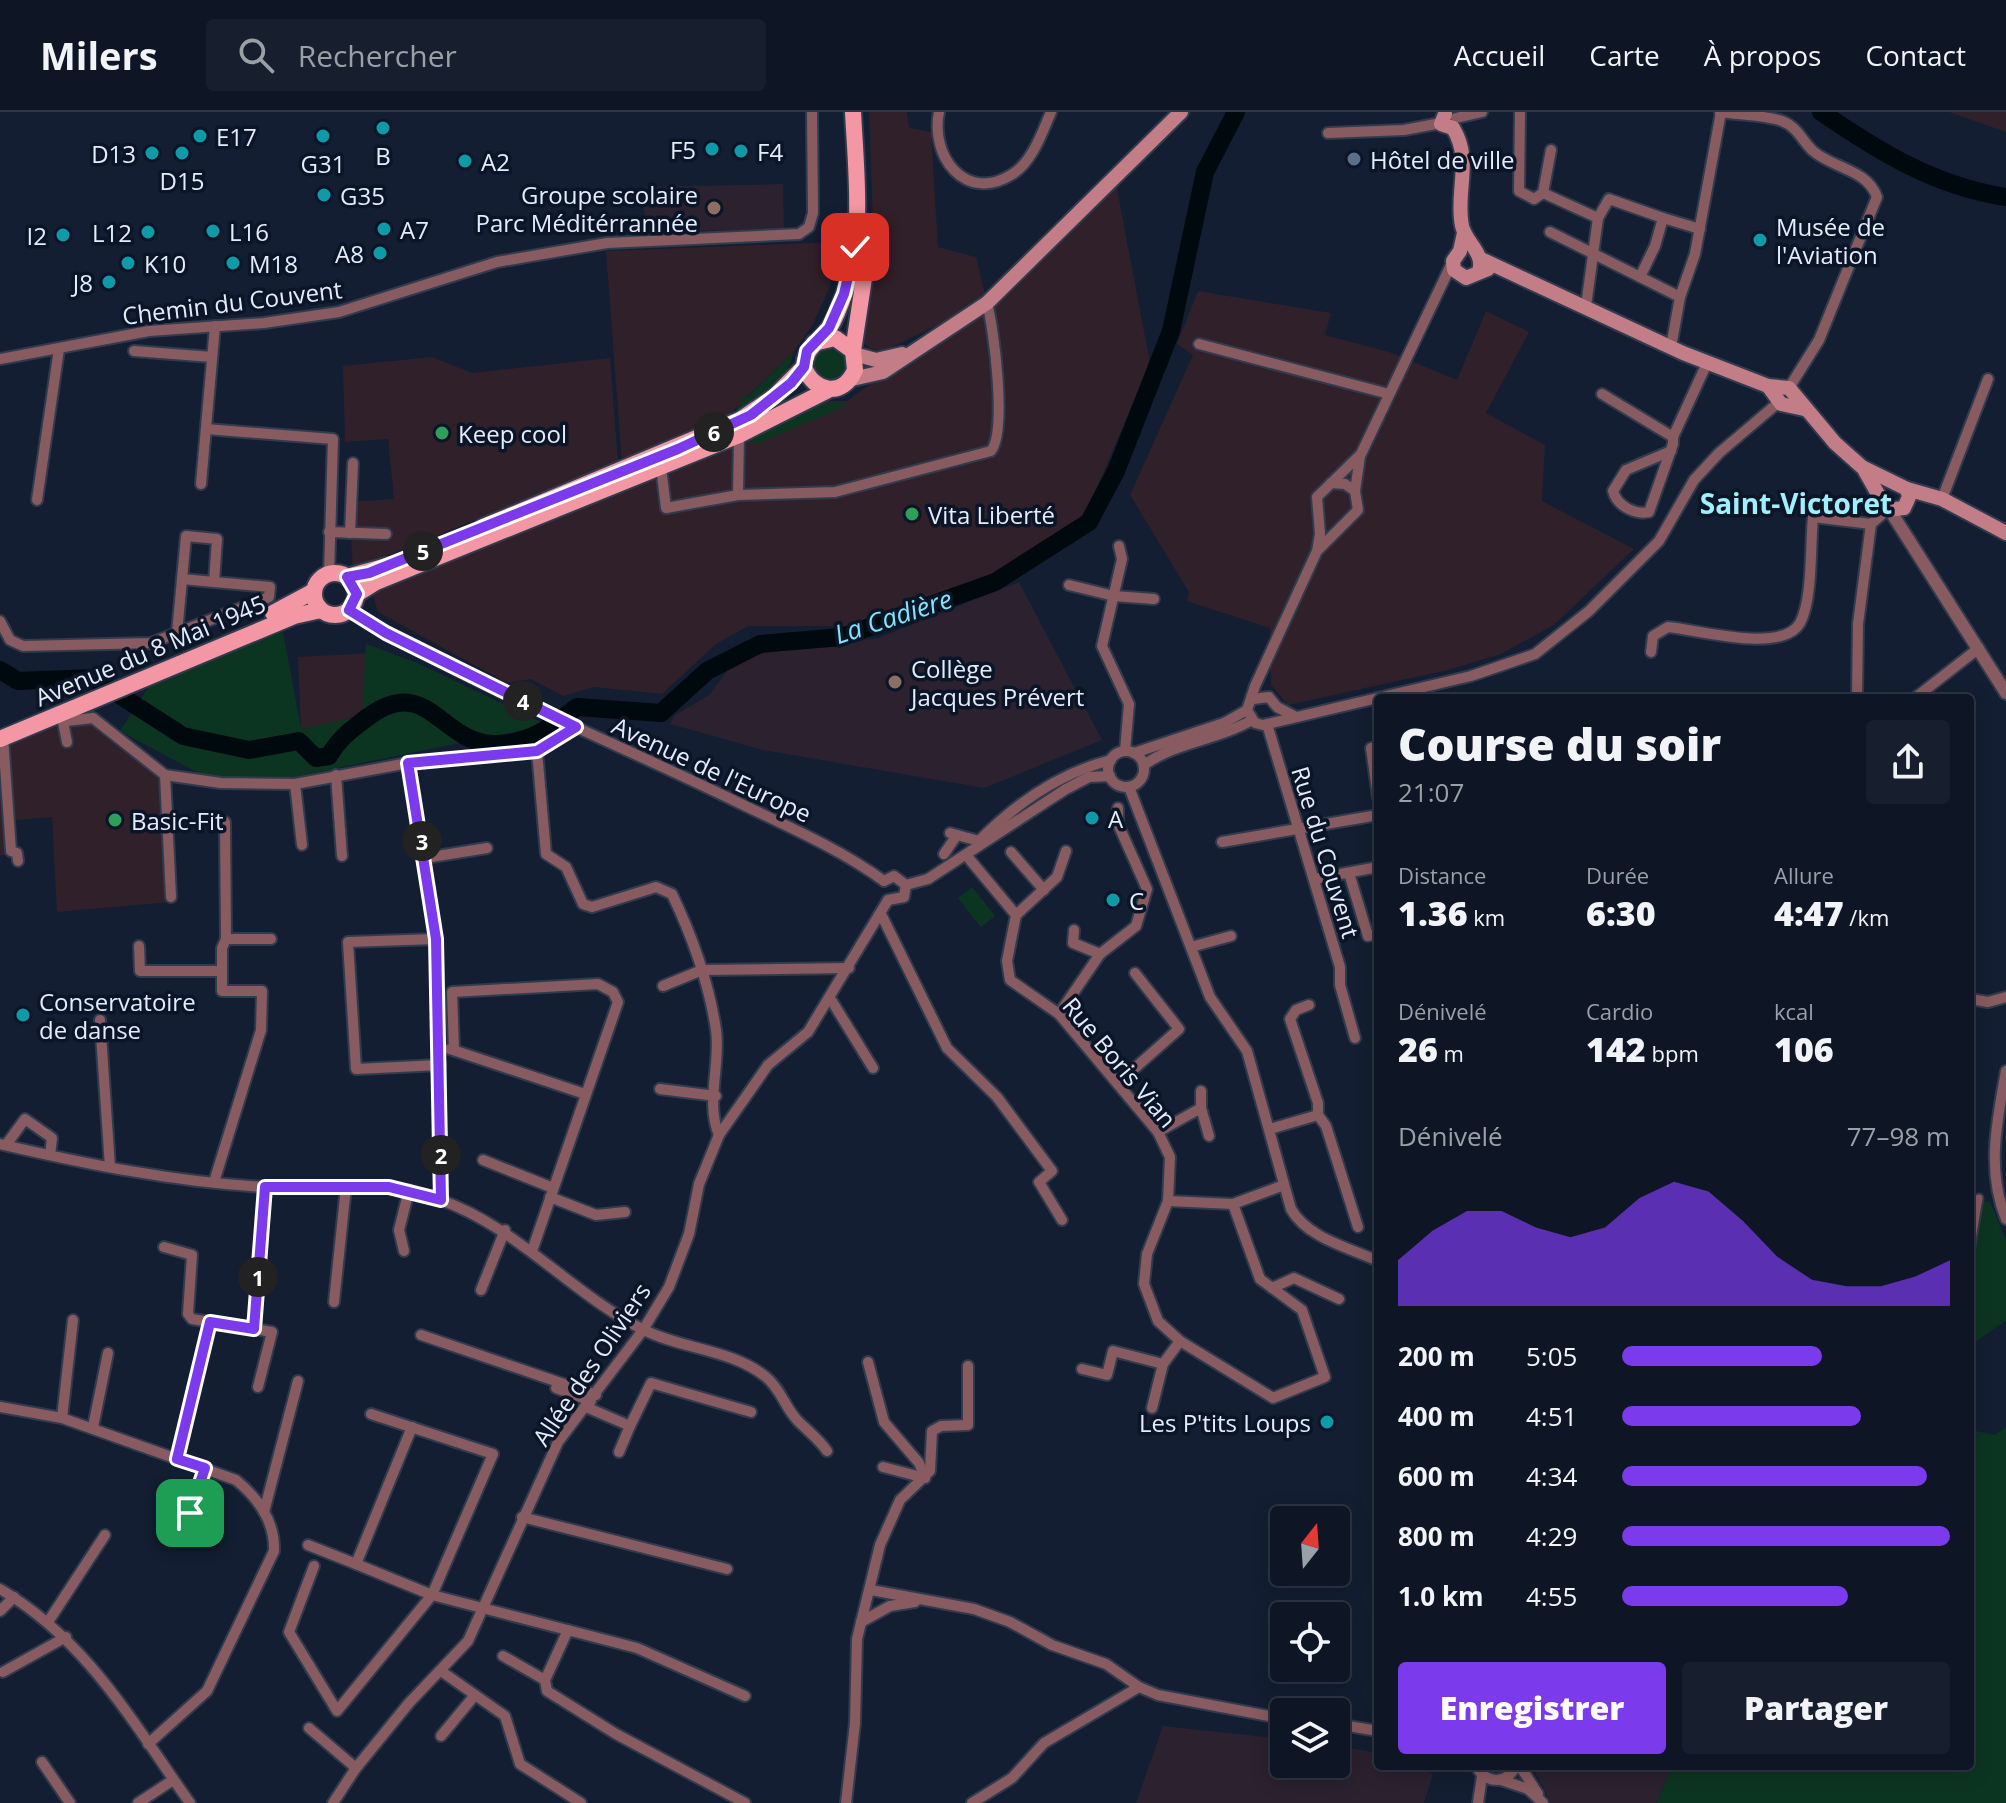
<!DOCTYPE html>
<html lang="fr">
<meta charset="utf-8">
<style>
body{margin:0;font-family:"Open Sans",sans-serif;background:#171f2e;color:#f1f3f6;height:100vh;display:flex;flex-direction:column;font-size:30px;white-space:nowrap}
*{box-sizing:border-box;margin:0}
p{font-size:26px;color:#9b9fa7}
.icon{flex:none;width:44px;height:44px;fill:none;stroke:currentColor;stroke-width:2;stroke-linecap:round;stroke-linejoin:round}
.map{position:relative;flex:1;overflow:hidden}
.details{position:absolute;left:1374px;top:582px;width:600px;height:1076px;display:flex;flex-direction:column;background:#0e1626;border-radius:8px;box-shadow:0 4px 20px #0003,0 0 0 2px #2e3543}
.details>*{flex:none}
.needle{width:52px;rotate:17deg}
.fabs{position:absolute;left:1270px;top:1394px;display:grid;gap:16px}
.fabs a{display:grid;place-items:center;width:80px;height:80px;border-radius:8px;background:#0e1626;box-shadow:0 4px 20px #0003,0 0 0 2px #2e3543;font-size:40px}
.pin{position:absolute;display:grid;place-items:center;width:68px;height:68px;color:#fff;margin:-34px;border-radius:16px;box-shadow:0 4px 12px #0006}
.km{position:absolute;width:40px;height:40px;margin:-20px;border-radius:50%;background:#222;color:#fff;font-size:22px;line-height:40px;text-align:center}
.round{display:grid;place-items:center;flex:none;width:84px;height:84px;border-radius:8px;background:#171f2e}
.headline{display:flex;align-items:center;justify-content:space-between;height:136px;padding:0 24px}
h1{font-size:44px;font-weight:800;line-height:60px}
.figures{display:grid;grid-template-columns:repeat(3,1fr);gap:12px;height:136px;padding:8px 24px}
.figures div{display:grid;align-content:center}
.figures b{font-size:34px;font-weight:800}
.figures small{font-size:22px;font-weight:400}
.figures p{font-size:22px}
.chart{height:224px;padding:16px 24px}
.chart p{display:flex;justify-content:space-between}
.chart svg{width:100%;height:144px;margin-top:8px;fill:#7c3aed;opacity:.7}
.primary-button{display:flex;gap:16px;margin-top:auto;padding:16px 24px}
.primary-button a{flex:1;height:92px;border-radius:8px;background:#7c3aed;color:#fff;font-size:32px;font-weight:800;line-height:92px;text-align:center}
.primary-button a+a{background:#171f2e;color:#f1f3f6}
ul{padding:0 24px;list-style:none;font-size:26px}
li{display:grid;grid-template-columns:128px 96px 1fr;align-items:center;height:60px}
li i{height:20px;border-radius:10px;background:#7c3aed}
header{display:flex;align-items:center;gap:48px;box-sizing:border-box;height:112px;padding:0 40px;background:#0e1626;border-bottom:2px solid #2e3543}
header strong{font-size:38px}
nav{display:flex;gap:44px;margin-inline-start:auto;font-size:28px}
.search{width:560px;height:72px;background:#171f2e;display:flex;align-items:center;gap:20px;box-sizing:border-box;padding:0 28px;border-radius:8px;color:#9b9fa7;font-size:30px}
.map>svg:first-child{display:block}
</style>
<header>
<strong>Milers</strong>
<div class="search"><svg class="icon" aria-label="search" viewBox="0 0 24 24"><circle cx="10" cy="10" r="6"/><path d="M15 15l6 6"/></svg>Rechercher</div>
<nav><a>Accueil</a><a>Carte</a><a>À propos</a><a>Contact</a></nav>
</header>
<div class="map">
<svg width="2006" height="1691" viewBox="0 0 2006 1691">
<rect width="100%" height="100%" fill="#131e32"/>
<g fill="#302029">
<path d="M869,0H907L909,16L931,20L938,135L976,145L987,190L1115,66L1150,251L1084,406L992,466L865,514H748L716,532L662,582L594,575L563,584L531,567L507,571L378,500L373,483L387,472L814,289H847L979,194L883,239L869,236L863,229L874,141Z"/>
<path d="M1949,0H2006V20Z"/>
<path d="M836,130V148L829,177L813,212L793,241L720,311L622,351L606,139Z"/>
<path d="M1198,179L1331,201L1325,223L1389,240L1457,268L1486,199L1529,220L1486,301L1545,333L1542,389L1634,437L1554,513L1501,542L1448,558L1288,593L1271,573L1270,516L1187,489L1189,480L1130,383L1193,243L1177,232Z"/>
<path d="M432,245L472,261L610,246L618,350L353,458L349,390L394,387L388,327L345,330L343,254Z"/>
<path d="M374,541L365,593L357,603L333,614L301,617L298,545Z"/>
<path d="M89,611L162,666L170,790L57,800L52,705L7,709L8,743H0V634L55,612Z"/>
</g>
<g fill="#2b212f">
<path d="M783,72L784,117L645,120L643,75Z"/>
<path d="M1019,470L1102,628L984,676L763,638L670,612L675,603L709,583L729,557L748,543L878,526Z"/>
<path d="M1163,1614L1284,1627V1652H1336V1634L1378,1641V1654H1411L1433,1662L1424,1691H1136Z"/>
<path d="M1532,1654H1673L1656,1691H1551Z"/>
</g>
<g fill="#0c3521">
<circle cx="831" cy="253" r="18"/>
<path d="M793,241C788,270 763,286 739,300L736,298L745,283L748,285Z"/>
<path d="M819,291H845L846,294L757,332L748,329Z"/>
<path d="M283,520L301,617L362,604L366,532L417,551L547,613L294,665H206L120,619L154,567Z"/>
<path d="M972,775L995,804L981,815L958,786Z"/>
<path d="M1970,1086L1990,1090L2006,1128V1208L1970,1234Z"/>
<path d="M2006,1315V1691H1656L1673,1654H1970V1318L1995,1323Z"/>
</g>
<g fill="none" stroke-linecap="round" stroke-linejoin="round">
<g stroke="#00090d" stroke-width="18">
<path d="M1821,0C1880,40 1934,74 2006,85"/>
<path d="M0,558L18,569L93,566L183,624L249,638L299,629L316,646L329,644C339,626 352,617 368,605C428,561 440,631 494,632C528,633 551,615 577,595L661,601L707,559L760,532L842,525L995,470L1089,410L1116,359L1171,219L1205,60L1236,0"/>
</g>
<defs>
<path id="pedestrian" d="M1970,1140L1979,1086"/>
<g id="minor">
<path d="M939,0C930,44 965,91 1011,63C1032,51 1042,21 1051,0"/>
<path d="M1520,0L1519,79L1534,87L1543,81L1551,38"/>
<path d="M1720,0C1740,3 1764,3 1782,9C1798,15 1802,29 1813,39C1834,57 1867,57 1877,85L1819,228L1789,276"/>
<path d="M1456,6L1482,0"/>
<path d="M1328,21L1404,18L1441,11"/>
<path d="M1543,81L1598,106"/>
<path d="M1550,120L1680,185L1671,235"/>
<path d="M1452,151L1361,342L1317,385L1320,422L1317,439L1255,574L1247,598L1255,611L1263,613L1471,564L1535,542L1589,499L1659,429L1694,368L1719,341L1779,290"/>
<path d="M1640,165L1655,134L1663,106L1700,117"/>
<path d="M1680,185L1695,142L1721,0"/>
<path d="M1586,194L1598,106L1609,87L1663,106"/>
<path d="M1199,232L1389,282"/>
<path d="M134,239L212,245"/>
<path d="M0,247L149,219L264,211L339,200L497,150L607,131L799,122L809,115L813,101L812,0"/>
<path d="M1602,282L1673,325"/>
<path d="M206,317L333,327L329,462"/>
<path d="M1671,339L1626,358L1613,379C1617,394 1635,403 1649,400L1673,332V325L1708,249"/>
<path d="M661,355L666,396L738,383L835,380L991,339C1007,319 994,217 987,191"/>
<path d="M201,372L215,214"/>
<path d="M1355,379L1360,344"/>
<path d="M738,383L739,323"/>
<path d="M1942,387L1988,267"/>
<path d="M37,388L59,237"/>
<path d="M329,420L386,422"/>
<path d="M350,421L353,351"/>
<path d="M1119,434L1122,447L1102,534L1129,592L1125,639"/>
<path d="M1318,438L1358,398L1355,379L1345,372L1331,371"/>
<path d="M182,467L214,470"/>
<path d="M1069,473L1114,484L1154,487"/>
<path d="M349,498C471,573 605,626 733,688C784,713 837,735 884,769"/>
<path d="M0,509L10,528L23,534L151,531L269,485L270,475L214,470L217,427L186,424L177,521"/>
<path d="M1651,540L1653,524L1668,515C1699,518 1782,542 1800,511C1813,487 1810,434 1813,405L1871,412L1887,398"/>
<path d="M1857,586L1858,512L1871,412"/>
<path d="M1915,586L1979,536"/>
<path d="M1253,587L1269,585L1277,595L1294,604"/>
<path d="M62,605L67,630"/>
<path d="M66,609L93,606L165,663L221,671L295,672L408,651L537,639L576,615"/>
<path d="M1267,612L1340,855V873L1355,926"/>
<path d="M3,625L11,739L17,741L18,749"/>
<path d="M1378,635L1371,636L1378,685"/>
<path d="M537,639L546,742L566,755L583,792L592,795L656,775L672,782C692,824 709,871 716,918C721,952 705,991 719,1023"/>
<circle cx="1126" cy="657" r="18"/>
<path d="M1134,641L1224,611L1247,598"/>
<path d="M408,651L436,827L441,1088"/>
<path d="M1144,653C1176,630 1218,628 1252,608"/>
<path d="M165,663L171,785"/>
<path d="M336,663L342,744"/>
<path d="M295,672L302,733"/>
<path d="M1129,675L1210,885L1247,939L1291,1097C1307,1126 1350,1136 1378,1149"/>
<path d="M950,721L979,729"/>
<path d="M978,730C1015,692 1060,661 1111,648"/>
<path d="M1222,730L1378,703"/>
<path d="M1011,740L1044,778"/>
<path d="M944,742L957,723"/>
<path d="M966,743L1016,803L1007,849L1010,868L1059,902L1158,1020L1170,1045L1168,1089L1147,1142L1144,1172L1158,1209L1180,1229L1273,1286L1325,1265L1302,1198L1260,1167L1233,1092"/>
<path d="M425,746L487,736"/>
<path d="M1349,761L1368,824L1378,822"/>
<path d="M1314,767L1378,755"/>
<path d="M884,769L894,764L906,773"/>
<path d="M906,773L928,767L1066,677L1089,665L1110,664"/>
<path d="M888,788L904,785L906,773"/>
<path d="M1016,803L1057,765L1066,739"/>
<path d="M882,804L947,936L997,985L1052,1059L1039,1070L1062,1108"/>
<path d="M1074,818L1073,831L1100,842"/>
<path d="M226,827H271"/>
<path d="M436,827L348,830L356,957L440,953"/>
<path d="M139,834L140,859H222"/>
<path d="M1191,835L1231,824"/>
<path d="M663,874L702,858L849,856"/>
<path d="M830,886L873,956"/>
<path d="M1970,887L1988,890L2006,885"/>
<path d="M1309,893L1296,898L1290,907L1318,991V1003L1326,1014L1358,1115"/>
<path d="M1059,902L1100,842L1136,814L1147,777L1118,712V696"/>
<path d="M100,908L110,1055"/>
<path d="M450,937L585,982"/>
<path d="M454,937L452,880L598,872L613,880L618,890L532,1139"/>
<path d="M2006,959C1997,1009 1986,1058 2006,1107"/>
<path d="M1118,971L1179,917L1135,861"/>
<path d="M660,977L716,984"/>
<path d="M1201,979V996"/>
<path d="M1270,1017L1318,1003"/>
<path d="M1158,1020L1201,996L1209,1024"/>
<path d="M0,1032C86,1052 175,1070 264,1075C322,1078 382,1067 438,1087C518,1115 569,1180 642,1217C680,1237 732,1237 766,1265C781,1277 785,1296 798,1309C809,1320 818,1326 827,1339"/>
<path d="M6,1033L25,1007L52,1026L50,1043"/>
<path d="M483,1048L553,1076"/>
<path d="M214,1070L261,918L262,879H222V836L226,827L225,710"/>
<path d="M550,1085L596,1103L625,1100"/>
<path d="M1168,1089L1233,1092L1284,1073"/>
<path d="M164,1135L192,1143L188,1202L192,1207L210,1210"/>
<path d="M404,1139L399,1118L409,1078"/>
<path d="M1272,1176L1294,1166L1339,1187"/>
<path d="M481,1178L505,1118"/>
<path d="M334,1190L346,1075"/>
<path d="M254,1217L272,1220L258,1275"/>
<path d="M421,1223L596,1283"/>
<path d="M868,1250L884,1310L919,1351L925,1366"/>
<path d="M1082,1257L1107,1263L1113,1239L1163,1252"/>
<path d="M556,1276L591,1289"/>
<path d="M0,1295L62,1306L236,1368C258,1386 275,1410 274,1439L207,1579L148,1632"/>
<path d="M586,1295L630,1314L651,1271L751,1300"/>
<path d="M1152,1296L1163,1252L1180,1229"/>
<path d="M62,1306L73,1208"/>
<path d="M93,1315L108,1241"/>
<path d="M412,1315L356,1452L432,1483L637,1536L745,1584"/>
<path d="M619,1340L630,1314"/>
<path d="M177,1347L210,1210L254,1217L265,1075"/>
<path d="M883,1355L925,1366"/>
<path d="M264,1400L298,1269"/>
<path d="M522,1405L727,1457"/>
<path d="M186,1416L205,1356"/>
<path d="M308,1433L356,1452"/>
<path d="M314,1454L289,1520L337,1599L432,1483L493,1342L371,1302"/>
<path d="M0,1477C87,1528 133,1611 190,1691"/>
<path d="M871,1478L974,1497L1010,1510L1052,1533L1106,1552L1139,1575L1158,1583L1284,1607"/>
<path d="M0,1499L14,1485"/>
<path d="M48,1510L105,1423"/>
<path d="M861,1510L890,1494L915,1490"/>
<path d="M568,1518L545,1568L547,1579L616,1622L745,1691"/>
<path d="M503,1544L545,1568"/>
<path d="M441,1559L505,1604L520,1652L581,1691"/>
<path d="M3,1560L66,1525"/>
<path d="M1336,1612L1378,1619"/>
<path d="M309,1616L356,1656"/>
<path d="M441,1624L475,1583"/>
<path d="M42,1650L70,1691"/>
<path d="M1476,1654C1486,1672 1506,1673 1516,1654"/>
<path d="M1520,1654L1538,1682"/>
<path d="M1501,1668L1528,1677L1543,1691"/>
<path d="M138,1691L173,1668"/>
<path d="M333,1691L356,1656L409,1591L468,1529L558,1330L643,1218L669,1175L689,1122L699,1072L719,1023L768,953L808,920L888,788"/>
<path d="M846,1691L855,1611L857,1527L880,1433L900,1388L930,1359L932,1319L941,1314L968,1313V1254"/>
<path d="M972,1691L1012,1666L1044,1631L1139,1575"/>
<path d="M1478,1691L1482,1664"/>
</g>
<path id="tertiary" d="M1891,400L2006,581"/>
<g id="secondary">
<path d="M1445,2L1441,12L1453,16"/>
<path d="M1453,16C1473,49 1455,79 1462,114C1466,131 1485,141 1479,159"/>
<path d="M1464,121L1460,139L1453,149L1454,158L1466,166L1488,157"/>
<path d="M1481,147L1683,241L1768,274L1789,276L1835,331L1862,355L1907,377L1942,387L2006,421"/>
<path d="M854,242L876,248L902,242"/>
<path d="M852,267L883,260L987,191L1181,0"/>
<path d="M1768,274L1781,292L1804,297"/>
<path d="M1865,359L1887,398L1904,396L1909,385L1907,377"/>
</g>
<g id="primary">
<path d="M814,231L835,226L853,239L855,258C843,286 814,281 804,255C805,235 820,230 830,215C837,204 841,192 845,180C864,123 856,59 853,0"/>
<path d="M853,239L866,153L865,118"/>
<path d="M483,415L740,308L774,285L804,255"/>
<circle cx="335" cy="482" r="21"/>
<path d="M347,465L387,454"/>
<path d="M357,482L376,470L739,323L828,278"/>
<path d="M273,501L314,479"/>
<path d="M0,627L294,504L321,498"/>
</g>
</defs>
<use href="#pedestrian" stroke="#303b4e" stroke-width="11"/>
<use href="#minor" stroke="#303b4e" stroke-width="14"/>
<use href="#tertiary" stroke="#303b4e" stroke-width="16"/>
<use href="#secondary" stroke="#303b4e" stroke-width="18"/>
<use href="#primary" stroke="#303b4e" stroke-width="20"/>
<use href="#pedestrian" stroke="#875b60" stroke-width="7"/>
<use href="#minor" stroke="#875b60" stroke-width="10"/>
<use href="#tertiary" stroke="#875b60" stroke-width="12"/>
<use href="#secondary" stroke="#c37d86" stroke-width="14"/>
<use href="#primary" stroke="#f297a3" stroke-width="16"/>
</g>
<g fill="none" stroke-linecap="round" stroke-linejoin="round">
<defs>
<path id="route" d="M190,1401L205,1356L177,1347L210,1210L254,1217L265,1075H389L441,1088L436,827L408,651L537,639L576,615L386,521L349,498L357,482L347,465L369,461L678,337L751,303L791,271L804,255L807,239L829,216L844,182L855,135"/>
</defs>
<use href="#route" stroke="#fff" stroke-width="16"/>
<use href="#route" stroke="#7c3aed" stroke-width="10"/>
</g>
<g fill="#0f9aa8" stroke="#0a1528" stroke-width="3">
<circle cx="383" cy="16" r="8"/>
<circle cx="200" cy="24" r="8"/>
<circle cx="323" cy="24" r="8"/>
<circle cx="712" cy="37" r="8"/>
<circle cx="741" cy="39" r="8"/>
<circle cx="152" cy="41" r="8"/>
<circle cx="182" cy="41" r="8"/>
<circle cx="465" cy="49" r="8"/>
<circle cx="324" cy="83" r="8"/>
<circle cx="384" cy="117" r="8"/>
<circle cx="213" cy="119" r="8"/>
<circle cx="148" cy="120" r="8"/>
<circle cx="63" cy="123" r="8"/>
<circle cx="1760" cy="128" r="8"/>
<circle cx="380" cy="141" r="8"/>
<circle cx="128" cy="151" r="8"/>
<circle cx="233" cy="151" r="8"/>
<circle cx="109" cy="170" r="8"/>
<circle cx="1092" cy="706" r="8"/>
<circle cx="1113" cy="788" r="8"/>
<circle cx="23" cy="903" r="8"/>
<circle cx="1327" cy="1310" r="8"/>
</g>
<circle fill="#5c6f8a" stroke="#0a1528" stroke-width="3" cx="1354" cy="47" r="8"/>
<g fill="#8d6e63" stroke="#0a1528" stroke-width="3">
<circle cx="714" cy="96" r="8"/>
<circle cx="895" cy="570" r="8"/>
</g>
<g fill="#2e9e5b" stroke="#0a1528" stroke-width="3">
<circle cx="442" cy="321" r="8"/>
<circle cx="912" cy="402" r="8"/>
<circle cx="115" cy="708" r="8"/>
</g>
<g text-anchor="middle" dominant-baseline="central" stroke-width="7" stroke-linejoin="round" paint-order="stroke">
<g font-size="24" fill="#e4ecfa" stroke="#0a1528" text-anchor="start">
<text x="216" y="24">E17</text>
<text x="696" y="37" text-anchor="end">F5</text>
<text x="757" y="39">F4</text>
<text x="136" y="41" text-anchor="end">D13</text>
<text x="383" y="43" text-anchor="middle">B</text>
<text x="1370" y="47">Hôtel de ville</text>
<text x="481" y="49">A2</text>
<text x="323" y="51" text-anchor="middle">G31</text>
<text x="182" y="68" text-anchor="middle">D15</text>
<text x="698" y="82" text-anchor="end">Groupe scolaire<tspan x="698" dy="28">Parc Méditérrannée</tspan></text>
<text x="340" y="83">G35</text>
<text x="1776" y="114">Musée de<tspan x="1776" dy="28">l'Aviation</tspan></text>
<text x="400" y="117">A7</text>
<text x="229" y="119">L16</text>
<text x="132" y="120" text-anchor="end">L12</text>
<text x="47" y="123" text-anchor="end">I2</text>
<text x="364" y="141" text-anchor="end">A8</text>
<text x="144" y="151">K10</text>
<text x="249" y="151">M18</text>
<text x="93" y="170" text-anchor="end">J8</text>
<text x="458" y="321">Keep cool</text>
<text x="928" y="402">Vita Liberté</text>
<text x="911" y="556">Collège<tspan x="911" dy="28">Jacques Prévert</tspan></text>
<text x="1108" y="706">A</text>
<text x="131" y="708">Basic-Fit</text>
<text x="1129" y="788">C</text>
<text x="39" y="889">Conservatoire<tspan x="39" dy="28">de danse</tspan></text>
<text x="1311" y="1310" text-anchor="end">Les P'tits Loups</text>
</g>
<g font-size="24" fill="#e4ecfa" stroke="#0a1528">
<text transform="translate(232 190) rotate(-7)">Chemin du Couvent</text>
<text transform="translate(150 538) rotate(-23)">Avenue du 8 Mai 1945</text>
<text transform="translate(712 657) rotate(25)">Avenue de l'Europe</text>
<text transform="translate(1326 740) rotate(73)">Rue du Couvent</text>
<text transform="translate(1120 950) rotate(50)">Rue Boris Vian</text>
<text transform="translate(591 1252) rotate(-56)">Allée des Oliviers</text>
</g>
<g font-size="26" font-style="italic" fill="#83e3f9" stroke="#0a1528">
<text transform="translate(893 504) rotate(-18)">La Cadière</text>
</g>
<g font-size="28" font-weight="bold" fill="#9feffc" stroke="#0a1528">
<text x="1796" y="391">Saint-Victoret</text>
</g>
</g>
</svg>
<div class="fabs">
<a><svg class="needle" viewBox="-14 -14 28 28"><path d="M0-13l5 13h-10z" fill="#e53935"/><path d="M0 13l5-13h-10z" fill="#9b9fa7"/></svg></a>
<a><svg class="icon" aria-label="locate" viewBox="0 0 24 24"><circle cx="12" cy="12" r="6"/><path d="M12 2v4M12 18v4M2 12h4M18 12h4"/></svg></a>
<a><svg class="icon" aria-label="layers" viewBox="0 0 24 24"><path d="M12 4l9 5-9 5-9-5zM3 14l9 5 9-5"/></svg></a>
</div>
<div class="pin" style="left:190px;top:1401px;background:#1e9e55"><svg class="icon" aria-label="arrive" viewBox="0 0 24 24"><path d="M6 21V4h12l-3 4 3 4H6"/></svg></div>
<div class="pin" style="left:855px;top:135px;background:#d93025"><svg class="icon" aria-label="check" viewBox="0 0 24 24"><path d="M5 12l5 5 9-10"/></svg></div>
<b class="km" style="left:258px;top:1165px">1</b>
<b class="km" style="left:441px;top:1043px">2</b>
<b class="km" style="left:422px;top:729px">3</b>
<b class="km" style="left:523px;top:589px">4</b>
<b class="km" style="left:423px;top:439px">5</b>
<b class="km" style="left:714px;top:320px">6</b>
<section class="details">
<div class="headline"><div><h1>Course du soir</h1><p>21:07</p></div><a class="round"><svg class="icon" aria-label="share" viewBox="0 0 24 24"><path d="M12 15V3M7 8l5-5 5 5M5 13v7h14v-7"/></svg></a></div>
<div class="figures">
<div><p>Distance</p><b>1.36<small> km</small></b></div>
<div><p>Durée</p><b>6:30</b></div>
<div><p>Allure</p><b>4:47<small> /km</small></b></div>
</div>
<div class="figures">
<div><p>Dénivelé</p><b>26<small> m</small></b></div>
<div><p>Cardio</p><b>142<small> bpm</small></b></div>
<div><p>kcal</p><b>106</b></div>
</div>
<div class="chart"><p><span>Dénivelé</span>77–98 m</p>
<svg viewBox="0 0 160 44" preserveAspectRatio="none"><path d="M0 44V30L10 21L20 15L30 15L40 20L50 23L60 20L70 11L80 6L90 9L100 18L110 29L120 36L130 38L140 38L150 35L160 30V44z"/></svg>
</div>
<ul>
<li><b>200 m</b>5:05<i style="width:61%"></i></li>
<li><b>400 m</b>4:51<i style="width:73%"></i></li>
<li><b>600 m</b>4:34<i style="width:93%"></i></li>
<li><b>800 m</b>4:29<i style="width:100%"></i></li>
<li><b>1.0 km</b>4:55<i style="width:69%"></i></li>
</ul>
<div class="primary-button"><a>Enregistrer</a><a>Partager</a></div>
</section>
</div>
